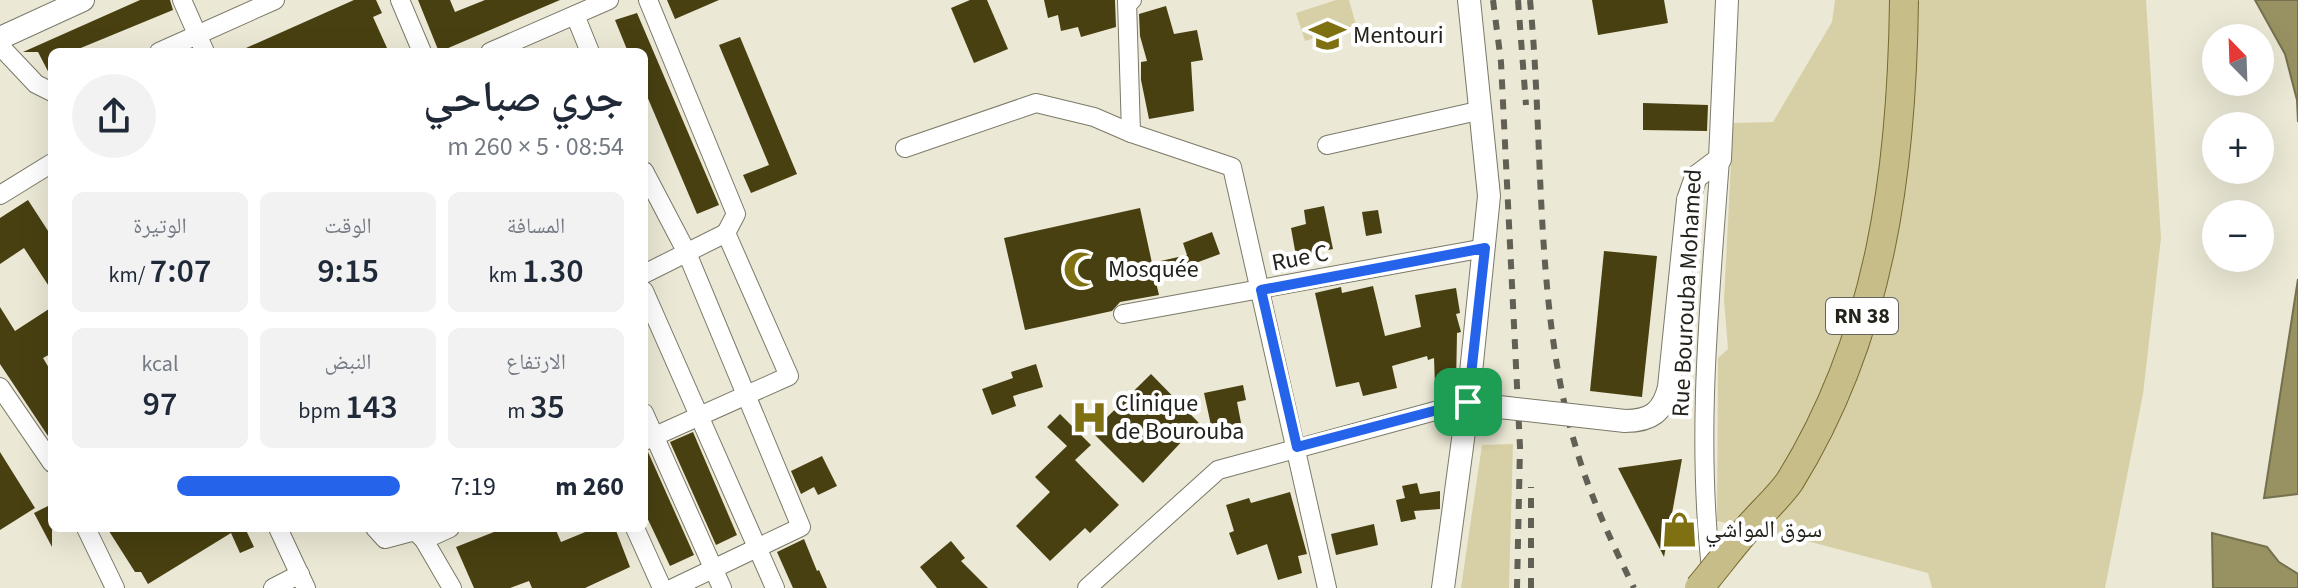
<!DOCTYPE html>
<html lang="ar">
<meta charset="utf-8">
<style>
body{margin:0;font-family:"Source Sans 3","Noto Naskh Arabic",sans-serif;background:#f2f2f3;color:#1f2937;direction:rtl;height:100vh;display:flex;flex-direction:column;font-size:30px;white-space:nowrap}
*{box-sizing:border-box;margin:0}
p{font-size:26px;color:#747a83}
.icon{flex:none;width:44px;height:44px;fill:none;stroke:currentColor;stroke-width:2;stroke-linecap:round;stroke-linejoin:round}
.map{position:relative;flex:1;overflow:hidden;direction:ltr}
.details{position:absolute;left:48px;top:48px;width:600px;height:484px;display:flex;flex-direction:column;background:#fff;border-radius:12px;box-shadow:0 8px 32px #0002;direction:rtl}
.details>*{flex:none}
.needle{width:52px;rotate:337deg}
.fabs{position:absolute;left:2202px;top:24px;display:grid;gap:16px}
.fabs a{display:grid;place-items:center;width:72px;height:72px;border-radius:50%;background:#fff;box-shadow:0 8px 32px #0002;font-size:40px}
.pin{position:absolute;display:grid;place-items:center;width:68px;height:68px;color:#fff;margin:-34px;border-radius:16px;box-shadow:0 4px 12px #0006}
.round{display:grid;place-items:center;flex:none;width:84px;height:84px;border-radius:42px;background:#f2f2f3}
.head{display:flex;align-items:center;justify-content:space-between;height:136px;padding:0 24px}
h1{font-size:44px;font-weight:600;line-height:60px}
.stats{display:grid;grid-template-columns:repeat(3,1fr);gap:12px;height:136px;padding:8px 24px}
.stats div{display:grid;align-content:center;border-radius:12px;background:#f2f2f3;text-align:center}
.stats b{font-size:34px;font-weight:600}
.stats small{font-size:22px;font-weight:400}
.stats p{font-size:22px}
ul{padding:0 24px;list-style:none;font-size:26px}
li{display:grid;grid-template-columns:128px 96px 1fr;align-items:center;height:60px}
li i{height:20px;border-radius:10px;background:#2563eb}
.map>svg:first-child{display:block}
</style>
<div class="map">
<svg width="2298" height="588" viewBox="0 0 2298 588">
<rect width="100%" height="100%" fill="#ebe8d5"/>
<g fill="#d7d0a6">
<path d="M1336,0H1349L1356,25L1305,41L1296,13Z"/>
<path d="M1835,0H2146L2161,238L2143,394L2105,588H1932L1928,573L1788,536L1717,521L1718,358L1728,349L1724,300L1733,123L1773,122L1832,22Z"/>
<path d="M1513,444L1509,588H1461L1482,445Z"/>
</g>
<g fill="#989162" stroke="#75704d" stroke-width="2">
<path d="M2255,0H2298V122L2297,100L2285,54Z"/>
<path d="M2298,279V494L2264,498Z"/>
<path d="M2212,533L2267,547L2279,562L2298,574V588H2213Z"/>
</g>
<g fill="#484011">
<path d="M140,0H170L173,10L71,52H52V79L38,52H23Z"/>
<path d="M354,0H376L382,13L373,17L387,48L377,52H237Z"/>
<path d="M418,0H450L455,12L485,0H560L439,52Z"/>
<path d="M667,0H719L675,19Z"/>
<path d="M970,0H987L1008,49L974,63L951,8Z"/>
<path d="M1044,0H1115L1116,27L1081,37L1078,27L1061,31L1058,15L1048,18Z"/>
<path d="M1592,0H1664L1668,23L1598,35Z"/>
<path d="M1166,6L1174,34L1197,30L1203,60L1191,62L1194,111L1149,119L1141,80V62L1147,61L1140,36L1139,14Z"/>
<path d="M637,13L719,205L697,214L644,89V52H628L615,20Z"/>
<path d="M740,37L797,174L751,193L743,175L769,165L719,45Z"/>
<path d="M1643,103L1708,105L1707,131L1643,130Z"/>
<path d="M28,200L52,237V291L24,248L0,264V218Z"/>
<path d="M1324,206L1333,249L1296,256L1291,228L1306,224L1304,210Z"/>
<path d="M1140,208L1152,263L1187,255L1183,243L1212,232L1220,254L1155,278L1159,295L1120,302L1112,311L1025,330L1004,238Z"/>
<path d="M1378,210L1382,233L1366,236L1362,212Z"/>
<path d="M1604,251L1657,256L1642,397L1590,391Z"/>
<path d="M1373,286L1385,336L1421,327L1415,295L1456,288L1460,313L1456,314L1461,332L1457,333L1456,386L1435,387L1434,358L1428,360L1427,356L1392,366L1397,388L1363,396L1359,382L1336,387L1315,293L1341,287L1342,293Z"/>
<path d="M0,307L15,331L52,307V353L43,358L52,373V442L0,364Z"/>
<path d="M1036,364L1043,387L1013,396L1016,406L992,415L982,389L1013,378L1011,372Z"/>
<path d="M1151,374L1199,423L1143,483L1092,432Z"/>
<path d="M1243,385L1246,400L1237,402L1243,433L1214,439L1204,393Z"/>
<path d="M1060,414L1091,445L1075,460L1119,505L1090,533L1085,528L1050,561L1016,526L1050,492L1035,477L1067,446L1047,427Z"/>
<path d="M693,432L737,535L716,545L670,442Z"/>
<path d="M0,452L35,508L0,530Z"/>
<path d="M648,452L694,555L670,566L644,511V453Z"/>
<path d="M822,456L837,486L818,495L814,487L801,494L791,471Z"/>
<path d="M1682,459L1664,557L1618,468Z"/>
<path d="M1417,483L1420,494L1440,491V509L1414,511L1416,519L1401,522L1396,500L1405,498L1402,486Z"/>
<path d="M1290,492L1307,554L1298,556L1302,573L1278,580L1267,544L1237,555L1229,533L1234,531L1226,505L1249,498L1251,503Z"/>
<path d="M52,504V547L34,513Z"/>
<path d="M1374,524L1378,545L1336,555L1331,534Z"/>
<path d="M107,528H245L254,547L240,553L231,533L148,584L141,572H135Z"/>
<path d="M504,528H555L561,542L595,528H615L630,567L585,588H532L529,581L510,588H474L456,547Z"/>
<path d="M804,539L817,571L819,570L827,588H793L777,552Z"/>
<path d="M951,541L965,558L961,561L988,588H937L920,567Z"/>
</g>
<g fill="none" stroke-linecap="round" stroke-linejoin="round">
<defs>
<g id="minor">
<path d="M182,0L205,52"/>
<path d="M400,0L422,52"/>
<path d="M1132,0L1127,1L1131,133L1232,167L1327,588"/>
<path d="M575,15L590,52"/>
<path d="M0,46L36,84L52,92"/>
<path d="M159,52L275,0"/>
<path d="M490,52L609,0"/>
<path d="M1327,145L1482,110"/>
<path d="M905,148L1036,103L1094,117L1131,133"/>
<path d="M644,171L687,253L801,527L673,588"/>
<path d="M0,195L52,163"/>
<path d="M644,274L726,233"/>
<path d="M644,291L775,588"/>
<path d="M1123,314L1485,248"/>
<path d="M0,387L52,463"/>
<path d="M644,413L722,588"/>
<path d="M644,441L789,376L726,233L736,214L648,0"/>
<path d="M86,528L115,588"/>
<path d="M278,528L306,588"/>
<path d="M375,528L385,539L415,531L424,540L452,588"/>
<path d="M635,528L662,588"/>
<path d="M424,540L450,528"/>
<path d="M1712,577C1695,438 1710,298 1720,159"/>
<path d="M273,588L300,574"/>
<path d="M1087,588L1218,470L1468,402"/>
</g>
<g id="tertiary">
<path d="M1469,0L1489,196L1468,402L1499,407"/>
<path d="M0,38L83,0"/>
<path d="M1688,200L1696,177L1720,159L1727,0"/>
<path d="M1443,588L1468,402"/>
</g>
</defs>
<use href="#minor" stroke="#7b7968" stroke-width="20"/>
<use href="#tertiary" stroke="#7b7968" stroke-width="24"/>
<use href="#minor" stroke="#fff" stroke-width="18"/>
<use href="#tertiary" stroke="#fff" stroke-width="22"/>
<g stroke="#626055" stroke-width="6" stroke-dasharray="10 10" stroke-linecap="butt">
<path d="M1493,0L1501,62L1520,447L1517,588"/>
<path d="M1518,0L1526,105"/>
<path d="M1530,0C1544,144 1534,309 1576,448C1590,496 1612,543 1634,588"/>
<path d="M1531,588V487"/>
</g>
<defs>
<path id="tertiary-bridge" d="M1499,407L1625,421C1651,421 1663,412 1669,387L1688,200"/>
<path id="primary-bridge" d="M1699,588C1716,568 1732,546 1749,527C1762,512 1779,497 1790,481C1881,334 1902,169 1904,0"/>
</defs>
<use href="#tertiary-bridge" stroke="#7b7968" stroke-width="24" stroke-linecap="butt"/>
<use href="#primary-bridge" stroke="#746a2e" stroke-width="30" stroke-linecap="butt"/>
<use href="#tertiary-bridge" stroke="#fff" stroke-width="22"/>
<use href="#primary-bridge" stroke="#c6bd88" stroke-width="28"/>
</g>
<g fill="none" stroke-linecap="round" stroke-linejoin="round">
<defs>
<path id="route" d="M1485,248L1468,402L1297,447L1261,290Z"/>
</defs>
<use href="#route" stroke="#fff" stroke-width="16"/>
<use href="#route" stroke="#2563eb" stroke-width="10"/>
</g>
<defs>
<symbol id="school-bare" viewBox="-9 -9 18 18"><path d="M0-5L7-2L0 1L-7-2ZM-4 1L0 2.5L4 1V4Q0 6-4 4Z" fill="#7f7111" stroke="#fff" stroke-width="2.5" paint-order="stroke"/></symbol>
<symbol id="mosque-bare" viewBox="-9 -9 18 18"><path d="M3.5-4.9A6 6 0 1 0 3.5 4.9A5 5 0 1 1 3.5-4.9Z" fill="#7f7111" stroke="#fff" stroke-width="2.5" paint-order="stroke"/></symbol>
<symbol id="hospital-bare" viewBox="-9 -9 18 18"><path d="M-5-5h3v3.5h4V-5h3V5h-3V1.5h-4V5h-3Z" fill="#7f7111" stroke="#fff" stroke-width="2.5" paint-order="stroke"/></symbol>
<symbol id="shop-bare" viewBox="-9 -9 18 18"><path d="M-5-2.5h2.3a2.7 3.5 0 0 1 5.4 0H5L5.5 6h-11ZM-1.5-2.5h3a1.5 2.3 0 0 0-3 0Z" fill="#7f7111" stroke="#fff" stroke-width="2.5" paint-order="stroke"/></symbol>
</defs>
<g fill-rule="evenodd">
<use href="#school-bare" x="1302" y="10" width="51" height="51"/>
<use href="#mosque-bare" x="1056" y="244" width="51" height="51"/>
<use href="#hospital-bare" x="1064" y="392" width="51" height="51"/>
<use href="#shop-bare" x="1654" y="504" width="51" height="51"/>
</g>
<g text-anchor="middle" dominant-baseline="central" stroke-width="8" stroke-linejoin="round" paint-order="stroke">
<rect fill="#fff" stroke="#65645f" stroke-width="2" x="1826" y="298" width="72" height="36" rx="6"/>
<g font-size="22" font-weight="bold" fill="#23221b">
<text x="1862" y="316">RN 38</text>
</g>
<g font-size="24" fill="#23221b" stroke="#fff" text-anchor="start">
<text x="1353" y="35">Mentouri</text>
<text x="1108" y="269">Mosquée</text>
<text x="1115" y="403">Clinique<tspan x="1115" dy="28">de Bourouba</tspan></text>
<text x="1705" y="529">سوق المواشي</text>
</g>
<g font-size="24" fill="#23221b" stroke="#fff">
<text transform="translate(1300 258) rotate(-11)">Rue C</text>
<text transform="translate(1687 293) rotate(-87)">Rue Bourouba Mohamed</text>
</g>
</g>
</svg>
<div class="fabs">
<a><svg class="needle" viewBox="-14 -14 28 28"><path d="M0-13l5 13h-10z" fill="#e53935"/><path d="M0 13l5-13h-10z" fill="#747a83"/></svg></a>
<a>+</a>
<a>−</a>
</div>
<div class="pin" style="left:1468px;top:402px;background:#1e9e55"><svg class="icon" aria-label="arrive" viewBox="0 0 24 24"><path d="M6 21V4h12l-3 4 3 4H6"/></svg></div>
<section class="details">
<div class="head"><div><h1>جري صباحي</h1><p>08:54 · 5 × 260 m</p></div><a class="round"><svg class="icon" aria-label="share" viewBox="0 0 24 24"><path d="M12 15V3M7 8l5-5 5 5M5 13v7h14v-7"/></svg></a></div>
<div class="stats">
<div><p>المسافة</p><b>1.30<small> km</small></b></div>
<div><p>الوقت</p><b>9:15</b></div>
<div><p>الوتيرة</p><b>7:07<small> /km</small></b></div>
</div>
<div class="stats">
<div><p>الارتفاع</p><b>35<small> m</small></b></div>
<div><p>النبض</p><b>143<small> bpm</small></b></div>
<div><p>kcal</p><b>97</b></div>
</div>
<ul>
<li><b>260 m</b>7:19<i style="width:68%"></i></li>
</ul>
</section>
</div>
